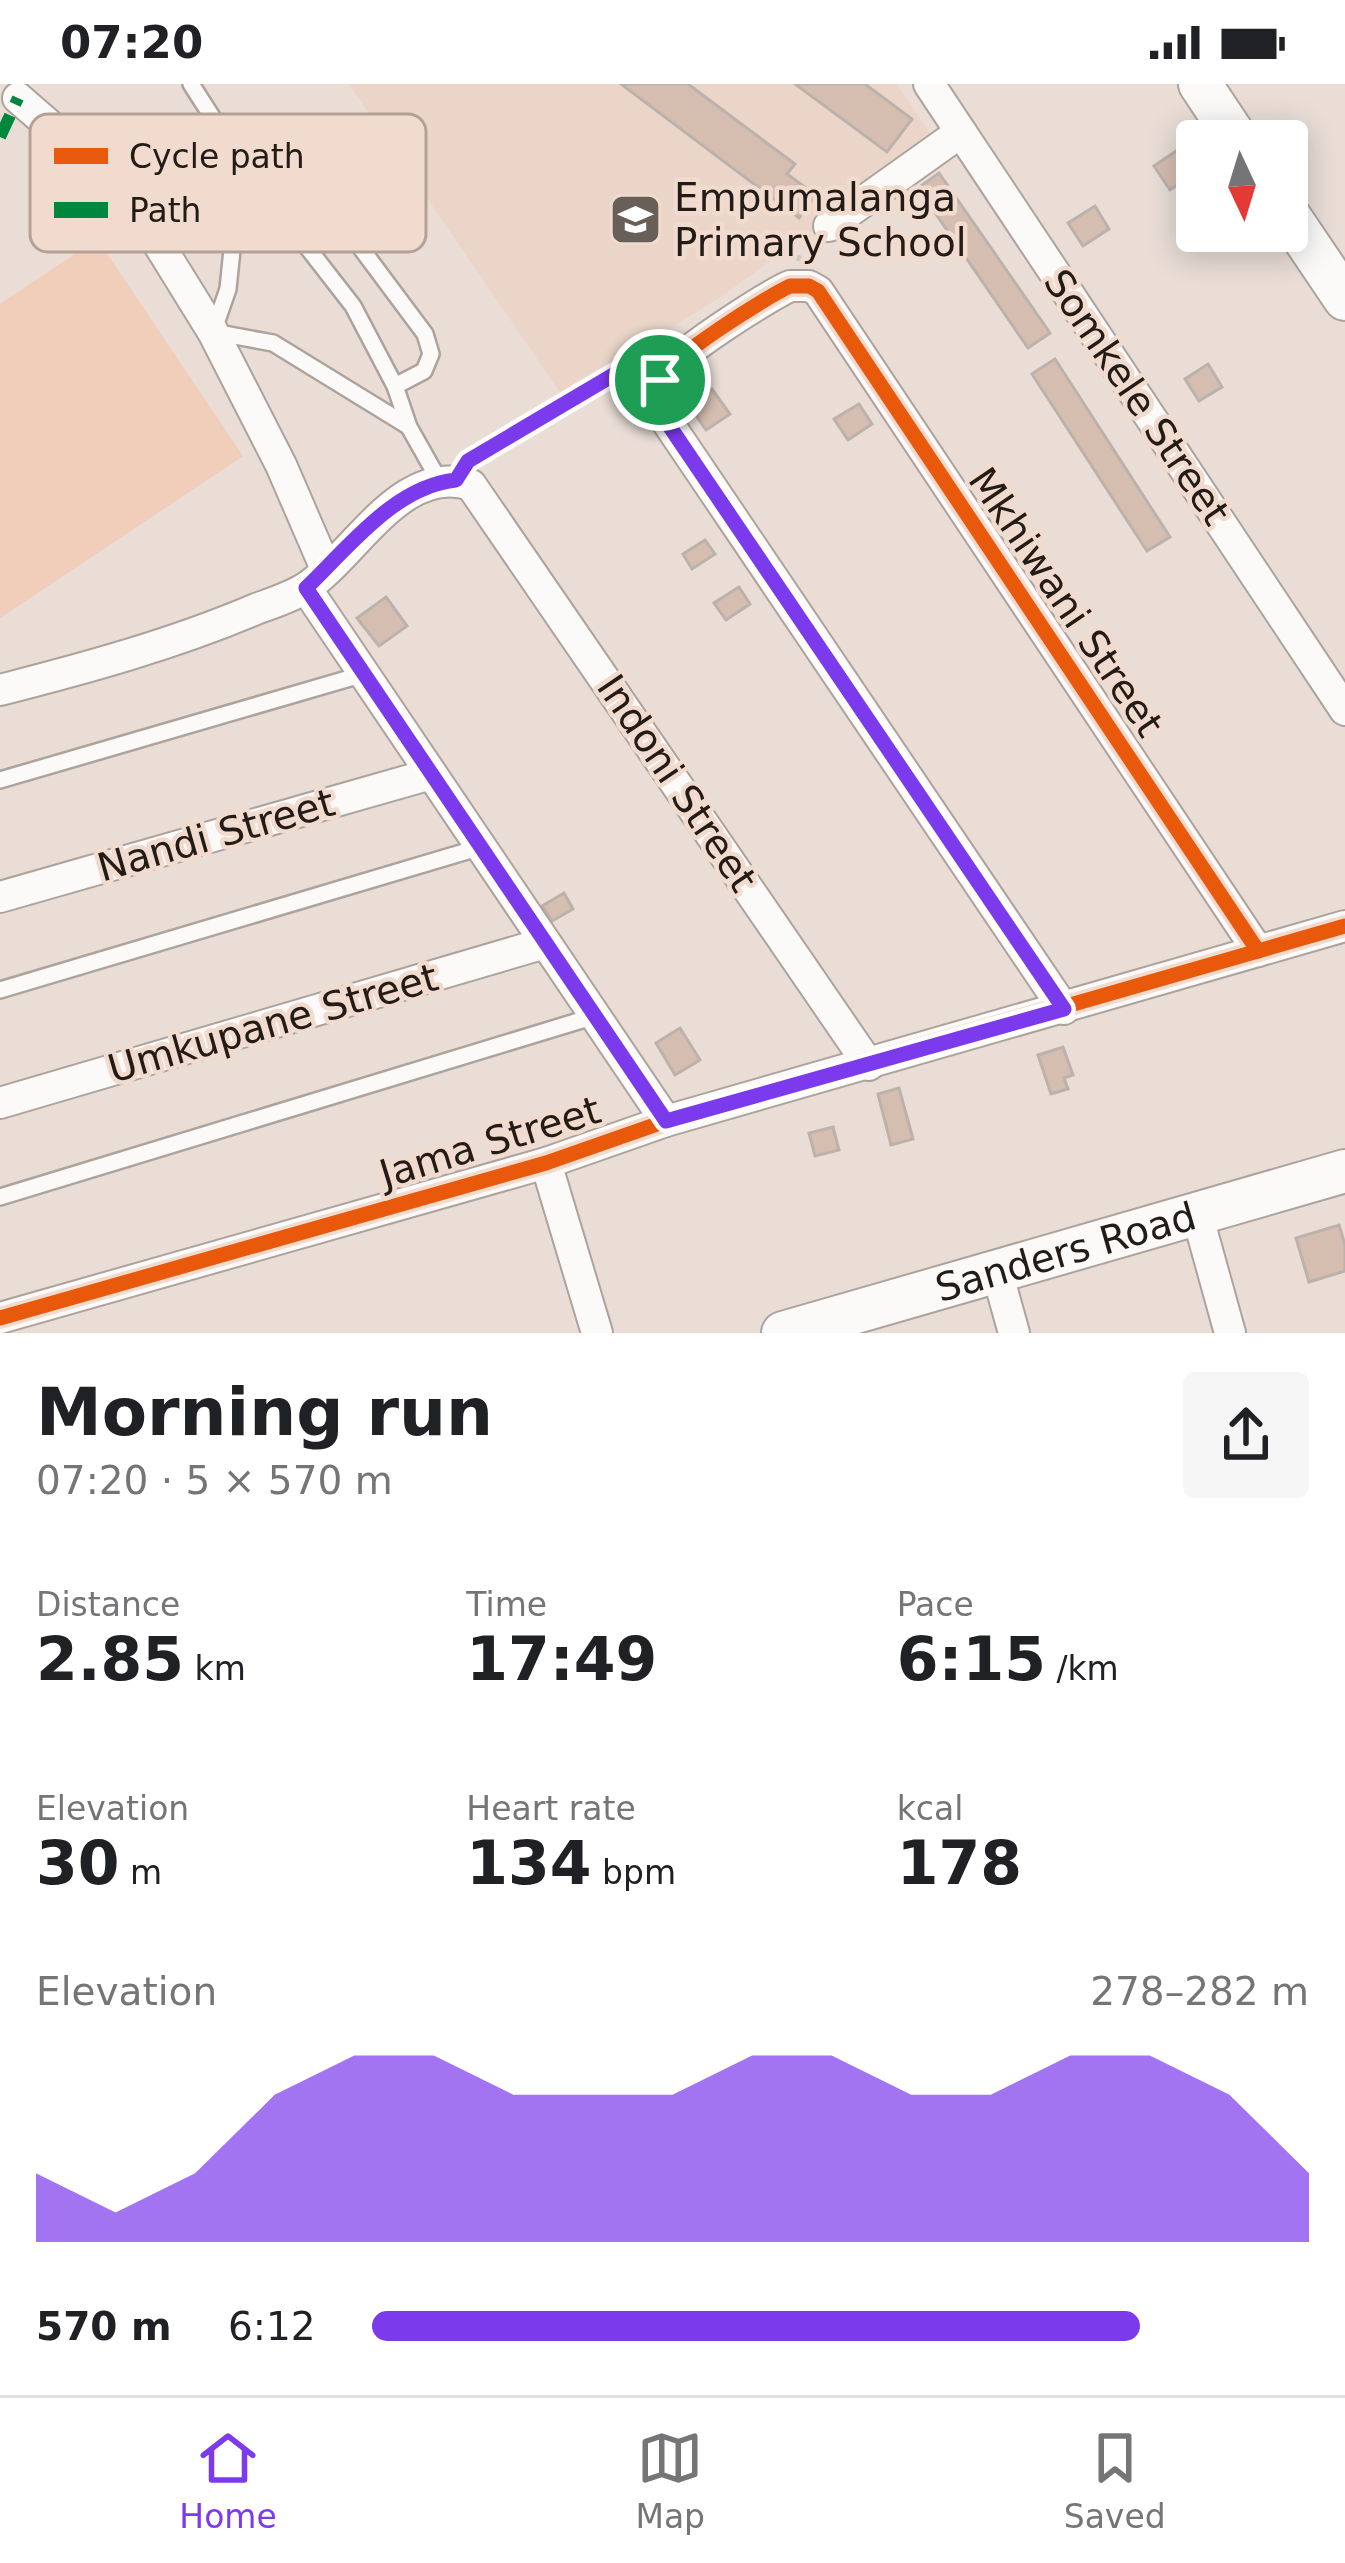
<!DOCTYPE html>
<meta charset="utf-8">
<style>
body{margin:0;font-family:"DejaVu Sans",sans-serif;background:#f6f6f6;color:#202124;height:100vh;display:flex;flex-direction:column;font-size:45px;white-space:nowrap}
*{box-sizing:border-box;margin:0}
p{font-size:39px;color:#757577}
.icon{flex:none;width:66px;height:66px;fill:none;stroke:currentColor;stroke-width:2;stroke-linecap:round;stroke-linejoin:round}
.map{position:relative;height:1249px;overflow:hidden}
.drawer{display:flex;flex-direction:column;background:#fff;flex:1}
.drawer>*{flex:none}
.needle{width:78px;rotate:176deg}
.controls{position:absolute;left:1176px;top:36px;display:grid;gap:24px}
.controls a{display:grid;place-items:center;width:132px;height:132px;border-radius:12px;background:#fff;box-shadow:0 6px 30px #0003;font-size:60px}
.pin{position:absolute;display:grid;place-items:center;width:102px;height:102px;color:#fff;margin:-51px;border:6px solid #fff;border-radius:50%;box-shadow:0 3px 12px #0007}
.round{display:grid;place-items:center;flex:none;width:126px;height:126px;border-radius:12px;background:#f6f6f6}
.head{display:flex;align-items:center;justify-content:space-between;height:204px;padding:0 36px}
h1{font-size:66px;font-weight:600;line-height:90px}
.metrics{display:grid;grid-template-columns:repeat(3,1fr);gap:18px;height:204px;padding:12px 36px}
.metrics div{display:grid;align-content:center}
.metrics b{font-size:60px;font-weight:600}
.metrics small{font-size:33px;font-weight:400}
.metrics p{font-size:33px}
.chart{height:336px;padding:24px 36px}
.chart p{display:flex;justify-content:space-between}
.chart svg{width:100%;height:216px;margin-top:12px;fill:#7c3aed;opacity:.7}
ul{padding:0 36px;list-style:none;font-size:39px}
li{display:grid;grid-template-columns:192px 144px 1fr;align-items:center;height:90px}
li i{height:30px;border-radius:15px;background:#7c3aed}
.status{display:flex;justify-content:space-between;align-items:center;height:84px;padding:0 60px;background:#fff;direction:ltr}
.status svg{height:33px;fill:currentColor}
.dock{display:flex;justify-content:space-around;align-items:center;height:168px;border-top:3px solid #e0e0e0;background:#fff;font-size:33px;color:#757577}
.dock a{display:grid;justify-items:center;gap:6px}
.dock .active{color:#7c3aed}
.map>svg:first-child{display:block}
</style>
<div class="status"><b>07:20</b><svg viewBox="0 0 49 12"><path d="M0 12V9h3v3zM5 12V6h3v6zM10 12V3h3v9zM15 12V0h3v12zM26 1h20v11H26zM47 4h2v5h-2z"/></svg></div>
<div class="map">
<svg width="1345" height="1249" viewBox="0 0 1345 1249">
<rect width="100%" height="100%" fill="#e9ddd6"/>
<path fill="#ebd5c9" d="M349,0H897L936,58L722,212L563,313Z"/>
<path fill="#f0ceb9" d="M97,155L243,372L0,534V220Z"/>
<g fill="#d5beb0" stroke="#bbb2ac" stroke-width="3">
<path d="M621,0H688L795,80L787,90L816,111L799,134Z"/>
<path d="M795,0H865L912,35L887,68Z"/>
<path d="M1176,67L1192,91L1170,106L1154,82Z"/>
<path d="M939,89L1050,249L1028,264L918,104Z"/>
<path d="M1095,122L1109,145L1083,162L1068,139Z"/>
<path d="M1055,275L1170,453L1147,467L1032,290Z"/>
<path d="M1208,280L1222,303L1199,317L1185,295Z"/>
<path d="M712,305L730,330L706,346L689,321Z"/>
<path d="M859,320L872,340L848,356L834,335Z"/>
<path d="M705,456L715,470L692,485L683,470Z"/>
<path d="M739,503L750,520L726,536L714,519Z"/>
<path d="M386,513L407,542L379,562L357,534Z"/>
<path d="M564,809L573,825L552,837L542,822Z"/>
<path d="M680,944L700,976L675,991L656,959Z"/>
<path d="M1063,963L1073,991L1064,994L1068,1005L1051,1010L1038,971Z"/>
<path d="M899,1004L913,1055L891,1061L878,1010Z"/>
<path d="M833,1043L839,1066L815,1072L809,1049Z"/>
<path d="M1339,1141L1345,1161V1187L1309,1198L1296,1154Z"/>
</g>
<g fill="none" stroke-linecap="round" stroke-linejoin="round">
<defs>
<g id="lane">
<path d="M191,0L241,78L353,222L395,302L409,343L440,398"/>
<path d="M241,78L228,205L213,248L273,259L408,342"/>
<path d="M331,124L425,250L431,270L424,287L395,302"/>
<path d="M0,696L364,590"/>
<path d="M0,906L481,763"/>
<path d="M0,1113L595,932"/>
</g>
<g id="street">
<path d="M929,0L1345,626"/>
<path d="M18,14L116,99L153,151L213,248L281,381L326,485"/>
<path d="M829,142L961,48"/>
<path d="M306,504L666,1037"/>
<path d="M0,606C86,584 174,560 256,525C272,519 292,513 307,503C355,471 402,378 471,401L869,981"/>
<path d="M0,813L431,690"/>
<path d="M1064,925L668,339C662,325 655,310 661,294C668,275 768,212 790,202H809L818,207L1258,867"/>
<path d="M0,1019L545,859"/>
<path d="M546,1079L597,1249"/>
<path d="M1197,1130L1230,1249"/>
<path d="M997,1188L1014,1249"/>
<path d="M0,1234L546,1079L666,1037L1345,842"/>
</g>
<g id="secondary">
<path d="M1200,0L1238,57"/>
<path d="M1287,129L1345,215"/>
<path id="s1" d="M783,1249L1345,1087"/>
</g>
</defs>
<use href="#lane" stroke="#aca39d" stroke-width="20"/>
<use href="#street" stroke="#aca39d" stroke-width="34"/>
<use href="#secondary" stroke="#aca39d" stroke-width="46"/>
<g stroke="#cecac8" stroke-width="4.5" stroke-dasharray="6 9" stroke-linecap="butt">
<path d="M798,177L801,165L810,158"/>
<path d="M475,373L620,287L631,289"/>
</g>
<use href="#lane" stroke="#fcfaf9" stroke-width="15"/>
<use href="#street" stroke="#fcfaf9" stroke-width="30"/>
<use href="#secondary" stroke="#fcfaf9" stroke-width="42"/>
<path stroke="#00873e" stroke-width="12" stroke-dasharray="24 12" stroke-linecap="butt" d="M0,53L18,14"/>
<defs>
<g id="cycleway">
<path d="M1064,925L668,339C662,325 655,310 661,294C668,275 768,212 790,202H809L818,207L1258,867"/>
<path d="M0,1234L546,1079L666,1037L1345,842"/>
</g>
</defs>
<use href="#cycleway" stroke="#f1dbce" stroke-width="22"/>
<use href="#cycleway" stroke="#e8590c" stroke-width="15"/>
</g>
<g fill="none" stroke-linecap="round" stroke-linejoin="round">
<defs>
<path id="route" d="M620,287L660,296L658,309L668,340L1064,925L666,1037L306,504C348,464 395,402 456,396L468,377Z"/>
</defs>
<use href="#route" stroke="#fff" stroke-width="24"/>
<use href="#route" stroke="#7c3aed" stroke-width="15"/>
</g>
<defs>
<symbol id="school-square" viewBox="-11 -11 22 22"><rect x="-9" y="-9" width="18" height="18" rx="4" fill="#685f59" stroke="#f1dbce"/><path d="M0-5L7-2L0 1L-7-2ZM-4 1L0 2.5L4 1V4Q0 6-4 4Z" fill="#fff"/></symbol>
</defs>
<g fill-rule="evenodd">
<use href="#school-square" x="606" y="106" width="59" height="59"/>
</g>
<g text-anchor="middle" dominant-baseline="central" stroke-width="9" stroke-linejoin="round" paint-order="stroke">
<g font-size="39" fill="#231b16" stroke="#f1dbce" text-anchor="start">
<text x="674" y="113">Empumalanga<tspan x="674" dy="45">Primary School</tspan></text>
</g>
<g font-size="39" fill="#231b16" stroke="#f1dbce">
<text transform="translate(1137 313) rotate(56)">Somkele Street</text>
<text transform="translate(1066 518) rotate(56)">Mkhiwani Street</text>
<text transform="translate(677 699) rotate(56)">Indoni Street</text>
<text transform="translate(216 751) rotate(-16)">Nandi Street</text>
<text transform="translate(273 939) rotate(-16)">Umkupane Street</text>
<text transform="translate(490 1058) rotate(-17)">Jama Street</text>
<text stroke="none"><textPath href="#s1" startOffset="294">Sanders Road</textPath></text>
</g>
</g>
<rect x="30" y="30" width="396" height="138" rx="18" fill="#f1dbce" stroke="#b3a197" stroke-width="3"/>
<rect x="54" y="64" width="54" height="16" fill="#e8590c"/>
<rect x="54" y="118" width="54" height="16" fill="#00873e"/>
<g font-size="33" fill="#231b16">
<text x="129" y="84">Cycle path</text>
<text x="129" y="138">Path</text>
</g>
</svg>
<div class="controls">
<a><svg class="needle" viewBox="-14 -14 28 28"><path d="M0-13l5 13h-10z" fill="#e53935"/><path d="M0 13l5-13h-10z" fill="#757577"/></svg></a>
</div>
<div class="pin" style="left:660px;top:296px;background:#1e9e55"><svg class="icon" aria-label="arrive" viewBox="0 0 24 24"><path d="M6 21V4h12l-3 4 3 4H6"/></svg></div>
</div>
<section class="drawer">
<div class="head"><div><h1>Morning run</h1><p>07:20 · 5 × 570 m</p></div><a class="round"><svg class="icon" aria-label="share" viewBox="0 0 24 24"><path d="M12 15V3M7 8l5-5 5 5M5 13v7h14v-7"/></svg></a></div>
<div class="metrics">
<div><p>Distance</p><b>2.85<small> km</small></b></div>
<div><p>Time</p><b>17:49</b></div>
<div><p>Pace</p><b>6:15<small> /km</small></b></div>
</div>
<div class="metrics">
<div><p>Elevation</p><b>30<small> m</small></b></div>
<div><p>Heart rate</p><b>134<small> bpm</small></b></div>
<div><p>kcal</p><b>178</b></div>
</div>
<div class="chart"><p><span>Elevation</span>278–282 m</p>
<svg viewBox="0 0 160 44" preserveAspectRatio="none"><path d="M0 44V30L10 38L20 30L30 14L40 6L50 6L60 14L70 14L80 14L90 6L100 6L110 14L120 14L130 6L140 6L150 14L160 30V44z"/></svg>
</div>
<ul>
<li><b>570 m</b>6:12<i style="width:82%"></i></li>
</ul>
</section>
<nav class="dock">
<a class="active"><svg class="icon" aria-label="home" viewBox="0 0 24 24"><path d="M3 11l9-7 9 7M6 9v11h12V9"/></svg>Home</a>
<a><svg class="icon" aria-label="map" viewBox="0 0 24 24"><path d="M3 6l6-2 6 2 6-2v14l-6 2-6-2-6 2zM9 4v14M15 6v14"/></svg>Map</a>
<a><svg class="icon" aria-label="saved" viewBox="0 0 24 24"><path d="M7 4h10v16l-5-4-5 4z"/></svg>Saved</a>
</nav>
